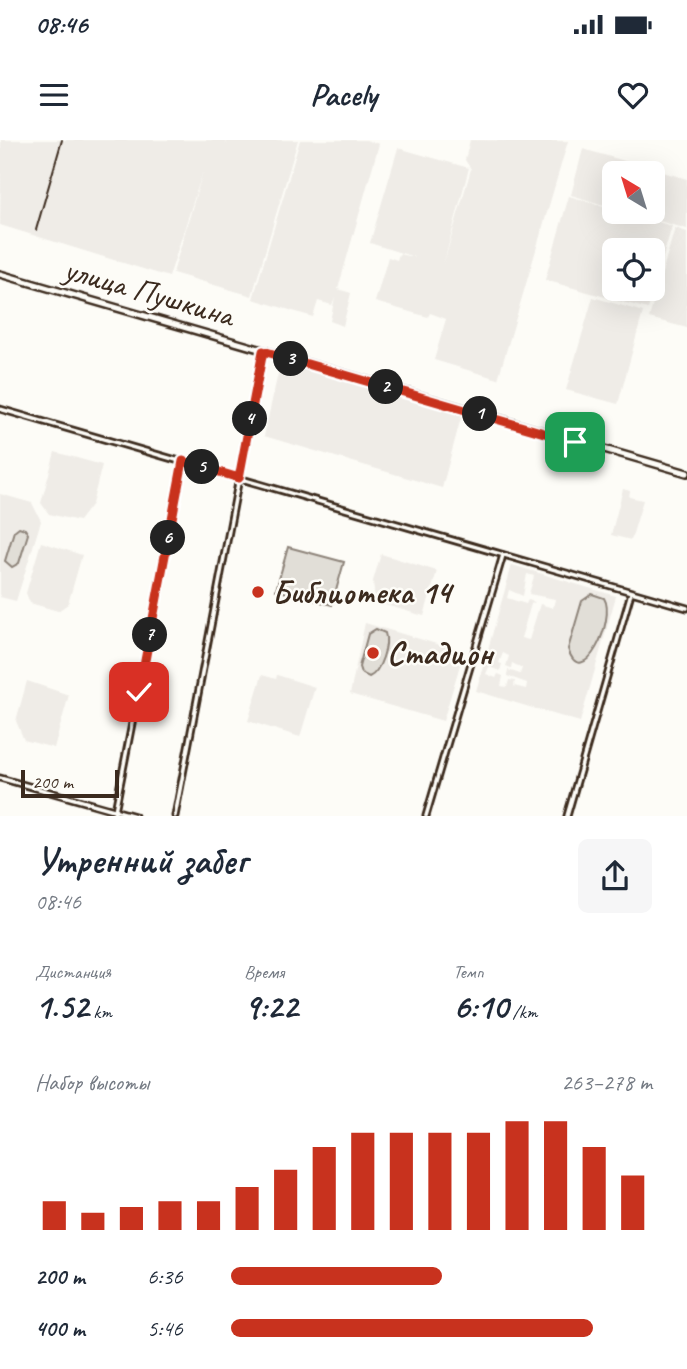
<!DOCTYPE html>
<html lang="ru">
<meta charset="utf-8">
<style>
body{margin:0;font-family:Caveat,sans-serif;background:#f6f6f7;color:#1f2937;height:100vh;display:flex;flex-direction:column;font-size:26px;white-space:nowrap}
*{box-sizing:border-box;margin:0}
p{font-size:23px;color:#747a83}
.icon{flex:none;width:38px;height:38px;fill:none;stroke:currentColor;stroke-width:2;stroke-linecap:round;stroke-linejoin:round}
.map{position:relative;height:676px;overflow:hidden}
.drawer{display:flex;flex-direction:column;background:#fff;flex:1}
.drawer>*{flex:none}
.needle{width:46px;rotate:322deg}
.buttons{position:absolute;left:602px;top:21px;display:grid;gap:14px}
.buttons a{display:grid;place-items:center;width:63px;height:63px;border-radius:10px;background:#fff;box-shadow:0 7px 28px #0002;font-size:35px}
.scale{position:absolute;left:21px;bottom:18px;width:98px;box-sizing:border-box;padding-left:7px;border:4px solid #3b2a1e;border-top:0;font-size:19px;line-height:24px;white-space:nowrap;color:#3b2a1e;-webkit-text-stroke:5px #fdfcf7;paint-order:stroke}
.pin{position:absolute;display:grid;place-items:center;width:60px;height:60px;color:#fff;margin:-30px;border-radius:14px;box-shadow:0 4px 10px #0006}
.km{position:absolute;width:35px;height:35px;margin:-18px;border-radius:50%;background:#222;color:#fff;font-size:19px;line-height:35px;text-align:center}
.round{display:grid;place-items:center;flex:none;width:74px;height:74px;border-radius:10px;background:#f6f6f7}
.headline{display:flex;align-items:center;justify-content:space-between;height:119px;padding:0 35px}
h1{font-size:38px;font-weight:700;line-height:52px}
.figures{display:grid;grid-template-columns:repeat(3,1fr);gap:10px;height:119px;padding:7px 35px}
.figures div{display:grid;align-content:center}
.figures b{font-size:35px;font-weight:700}
.figures small{font-size:19px;font-weight:400}
.figures p{font-size:19px}
.chart{height:196px;padding:14px 35px}
.chart p{display:flex;justify-content:space-between}
.chart svg{width:100%;height:126px;margin-top:7px;stroke:#c8321e;stroke-width:6}
ul{padding:0 35px;list-style:none;font-size:23px}
li{display:grid;grid-template-columns:112px 84px 1fr;align-items:center;height:52px}
li i{height:18px;border-radius:9px;background:#c8321e}
.status{display:flex;justify-content:space-between;align-items:center;height:49px;padding:0 35px;background:#fff;direction:ltr}
.status svg{height:19px;fill:currentColor}
header{display:flex;justify-content:space-between;align-items:center;height:91px;padding:0 35px;background:#fff;font-size:32px;font-weight:700}
.map>svg:first-child{display:block}
</style>
<div class="status"><b>08:46</b><svg viewBox="0 0 49 12"><path d="M0 12V9h3v3zM5 12V6h3v6zM10 12V3h3v9zM15 12V0h3v12zM26 1h20v11H26zM47 4h2v5h-2z"/></svg></div>
<header><svg class="icon" aria-label="menu" viewBox="0 0 24 24"><path d="M4 6h16M4 12h16M4 18h16"/></svg>Pacely<svg class="icon" aria-label="heart" viewBox="0 0 24 24"><path d="M12 20l-8-8c-3-5 5-10 8-4 3-6 11-1 8 4z"/></svg></header>
<div class="map">
<svg width="687" height="676" viewBox="0 0 687 676">
<rect width="100%" height="100%" fill="#fdfcf7"/>
<filter id="ink" filterUnits="userSpaceOnUse"><feTurbulence type="fractalNoise" baseFrequency=".0143" numOctaves="2"/><feDisplacementMap in="SourceGraphic" scale="14" xChannelSelector="R" yChannelSelector="G"/><feConvolveMatrix kernelMatrix="1 2 1 2 8 2 1 2 1" color-interpolation-filters="sRGB"/></filter>
<g filter="url(#ink)">
<g fill="#efece7" fill-rule="evenodd">
<path d="M1,0H226V4L227,0H298L252,156L173,133L203,31L169,137L0,85Z"/>
<path d="M300,0H366L379,4L338,149L351,153L343,186L330,181L335,157L332,165L318,161L313,177L253,159Z"/>
<path d="M470,0L568,1L498,239L434,220L446,179L430,173L428,177L375,162L388,117L397,120L399,114L417,118L370,103L398,8L469,28L443,126L471,29L465,20Z"/>
<path d="M583,9L687,39V89L628,72H653V33H614V68L571,55Z"/>
<path d="M569,56L672,86L648,169L545,140ZM614,110H653V149H614Z"/>
<path d="M675,88L687,92V188L649,178Z"/>
<path d="M593,157L643,172L618,264L566,250Z"/>
<path d="M281,220L462,274L442,348L264,296Z"/>
<path d="M55,312L102,325L92,364L79,381L49,374L41,363Z"/>
<path d="M623,349L630,351L629,357L643,360L631,400L611,395Z"/>
<path d="M0,354L32,363L41,381L16,461L0,457Z"/>
<path d="M41,402L82,415L68,464L58,471L30,463L26,453Z"/>
<path d="M381,414L437,431L424,476L375,462L373,441Z"/>
<path d="M512,425L616,456L580,582L476,551ZM527,434L534,436L529,454L555,459L553,468L540,464L529,500L521,498L531,464L535,462L528,460L526,464L507,458L509,450L523,456ZM503,513L509,516L506,526L511,528L512,523L522,528L520,534L508,530L507,536L527,543L526,549L514,546L515,541L509,540L507,547L501,546L503,536L498,534L496,538L486,534L489,527L500,531L502,524L499,523Z"/>
<path d="M365,483L464,512L443,581L350,554Z"/>
<path d="M262,535L276,539L277,535L315,547L300,597L248,581Z"/>
<path d="M27,541L69,555L54,608L24,600L16,581Z"/>
</g>
<g fill="#e1ded7" stroke="#8e847a" stroke-width="2">
<path d="M19,387L25,389L28,394L19,423L12,427L5,421L14,391Z"/>
<path d="M288,407L344,422L332,465L276,450Z"/>
<path d="M592,454L604,458C617,479 582,553 568,509L582,461Z"/>
<path d="M376,489L385,493C389,504 381,532 369,537L361,533L359,527L368,494Z"/>
</g>
<g fill="none" stroke-linecap="round" stroke-linejoin="round">
<defs>
<g id="minor">
<path d="M0,269L687,468"/>
<path d="M0,638L135,676"/>
<path d="M114,676L183,321"/>
<path d="M175,676L263,211"/>
<path d="M426,676L503,415"/>
<path d="M567,676L631,453"/>
</g>
<path id="major" d="M0,134L687,333"/>
</defs>
<use href="#minor" stroke="#3b2a1e" stroke-width="9"/>
<use href="#major" stroke="#3b2a1e" stroke-width="10"/>
<use href="#minor" stroke="#fdfcf7" stroke-width="3.5"/>
<use href="#major" stroke="#fdfcf7" stroke-width="5"/>
<path stroke="#3b2a1e" stroke-width="2" d="M36,90L62,0"/>
</g>
</g>
<g fill="none" stroke-linecap="round" stroke-linejoin="round" filter="url(#ink)">
<defs>
<path id="route" d="M139,552L183,321L239,338L263,211L575,302"/>
</defs>
<use href="#route" stroke="#fff" stroke-width="14"/>
<use href="#route" stroke="#c8321e" stroke-width="9"/>
</g>
<g fill="#c8321e" stroke="#fdfcf7" stroke-width="2.5">
<circle cx="258" cy="452" r="7"/>
<circle cx="373" cy="513" r="7"/>
</g>
<g text-anchor="middle" dominant-baseline="central" stroke-width="5" stroke-linejoin="round" paint-order="stroke">
<g font-size="33" fill="#3b2a1e" stroke="#fdfcf7">
<text transform="translate(149 152) rotate(16)">улица Пушкина</text>
</g>
<g font-size="33" font-weight="bold" fill="#3b2a1e" stroke="#fdfcf7" text-anchor="start">
<text x="272" y="452">Библиотека 14</text>
<text x="387" y="513">Стадион</text>
</g>
</g>
</svg>
<div class="buttons">
<a><svg class="needle" viewBox="-14 -14 28 28"><path d="M0-13l5 13h-10z" fill="#e53935"/><path d="M0 13l5-13h-10z" fill="#747a83"/></svg></a>
<a><svg class="icon" aria-label="locate" viewBox="0 0 24 24"><circle cx="12" cy="12" r="6"/><path d="M12 2v4M12 18v4M2 12h4M18 12h4"/></svg></a>
</div>
<div class="scale">200 m</div>
<div class="pin" style="left:575px;top:302px;background:#1e9e55"><svg class="icon" aria-label="arrive" viewBox="0 0 24 24"><path d="M6 21V4h12l-3 4 3 4H6"/></svg></div>
<div class="pin" style="left:139px;top:552px;background:#d93025"><svg class="icon" aria-label="check" viewBox="0 0 24 24"><path d="M5 12l5 5 9-10"/></svg></div>
<b class="km" style="left:480px;top:274px">1</b>
<b class="km" style="left:386px;top:247px">2</b>
<b class="km" style="left:291px;top:219px">3</b>
<b class="km" style="left:250px;top:279px">4</b>
<b class="km" style="left:202px;top:327px">5</b>
<b class="km" style="left:168px;top:398px">6</b>
<b class="km" style="left:150px;top:495px">7</b>
</div>
<section class="drawer">
<div class="headline"><div><h1>Утренний забег</h1><p>08:46</p></div><a class="round"><svg class="icon" aria-label="share" viewBox="0 0 24 24"><path d="M12 15V3M7 8l5-5 5 5M5 13v7h14v-7"/></svg></a></div>
<div class="figures">
<div><p>Дистанция</p><b>1.52<small> km</small></b></div>
<div><p>Время</p><b>9:22</b></div>
<div><p>Темп</p><b>6:10<small> /km</small></b></div>
</div>
<div class="chart"><p><span>Набор высоты</span>263–278 m</p>
<svg viewBox="0 0 160 44" preserveAspectRatio="none"><path d="M5 44V34M15 44V38M25 44V36M35 44V34M45 44V34M55 44V29M65 44V23M75 44V15M85 44V10M95 44V10M105 44V10M115 44V10M125 44V6M135 44V6M145 44V15M155 44V25"/></svg>
</div>
<ul>
<li><b>200 m</b>6:36<i style="width:50%"></i></li>
<li><b>400 m</b>5:46<i style="width:86%"></i></li>
</ul>
</section>
